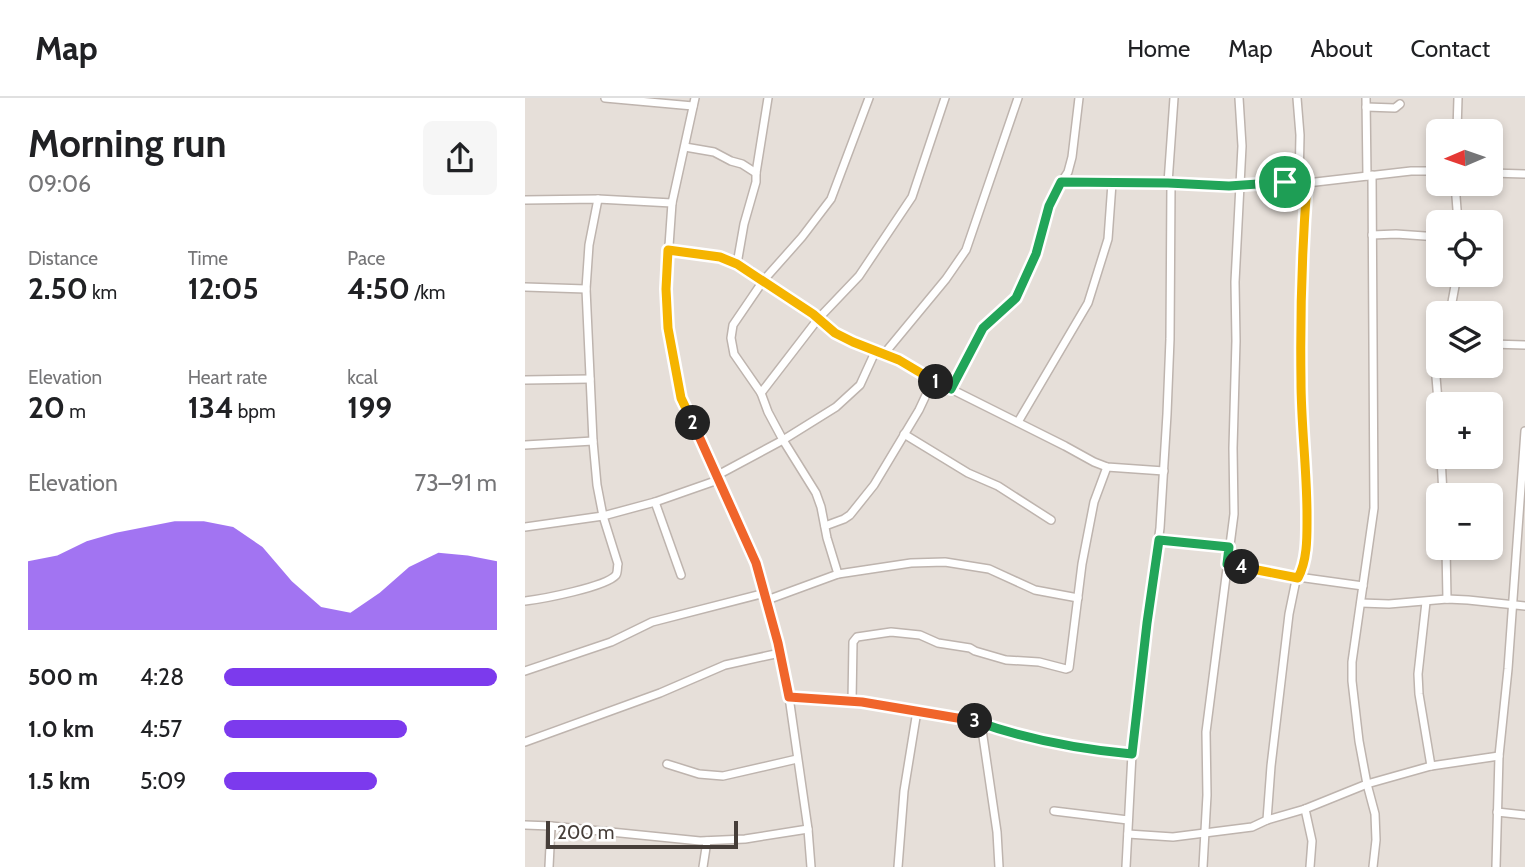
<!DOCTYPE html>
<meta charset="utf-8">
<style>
body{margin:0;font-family:Cabin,sans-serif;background:#f6f6f6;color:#202124;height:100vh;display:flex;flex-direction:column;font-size:26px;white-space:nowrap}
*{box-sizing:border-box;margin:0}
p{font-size:23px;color:#757577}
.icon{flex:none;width:38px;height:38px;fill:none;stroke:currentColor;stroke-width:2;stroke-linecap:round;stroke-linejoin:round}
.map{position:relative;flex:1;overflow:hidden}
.panel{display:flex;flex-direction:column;background:#fff;width:525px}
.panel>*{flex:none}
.needle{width:46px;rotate:268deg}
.fabs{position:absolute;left:901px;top:21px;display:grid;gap:14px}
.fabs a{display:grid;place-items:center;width:77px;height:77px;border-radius:10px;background:#fff;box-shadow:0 4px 10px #0003;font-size:35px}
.scale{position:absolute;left:21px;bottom:18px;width:192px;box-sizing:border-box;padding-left:7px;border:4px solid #463e39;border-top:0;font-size:19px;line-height:24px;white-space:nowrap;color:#463e39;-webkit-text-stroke:5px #fff;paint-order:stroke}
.pin{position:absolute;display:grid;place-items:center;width:60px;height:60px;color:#fff;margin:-30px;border:4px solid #fff;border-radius:50%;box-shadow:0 2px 7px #0007}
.km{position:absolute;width:35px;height:35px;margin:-18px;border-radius:50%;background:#222;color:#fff;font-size:19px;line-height:35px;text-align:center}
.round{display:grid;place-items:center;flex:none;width:74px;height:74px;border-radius:10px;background:#f6f6f6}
.summary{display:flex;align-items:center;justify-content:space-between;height:119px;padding:0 28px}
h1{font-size:38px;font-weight:700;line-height:52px}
.figures{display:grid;grid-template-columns:repeat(3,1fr);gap:10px;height:119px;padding:7px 28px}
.figures div{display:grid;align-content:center}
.figures b{font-size:30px;font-weight:700}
.figures small{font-size:19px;font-weight:400}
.figures p{font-size:19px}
.chart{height:196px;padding:14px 28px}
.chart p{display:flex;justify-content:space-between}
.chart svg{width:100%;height:126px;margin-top:7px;fill:#7c3aed;opacity:.7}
ul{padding:0 28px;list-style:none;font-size:23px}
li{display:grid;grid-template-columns:112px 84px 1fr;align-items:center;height:52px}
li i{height:18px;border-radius:9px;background:#7c3aed}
header{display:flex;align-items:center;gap:42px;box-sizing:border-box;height:98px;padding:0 35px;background:#fff;border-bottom:2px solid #e0e0e0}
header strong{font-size:33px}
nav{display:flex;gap:38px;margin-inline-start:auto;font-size:24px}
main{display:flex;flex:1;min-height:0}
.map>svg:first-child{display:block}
</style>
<header>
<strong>Map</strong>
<nav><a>Home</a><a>Map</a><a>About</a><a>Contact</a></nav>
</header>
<main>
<section class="panel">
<div class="summary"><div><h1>Morning run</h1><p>09:06</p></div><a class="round"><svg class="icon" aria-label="share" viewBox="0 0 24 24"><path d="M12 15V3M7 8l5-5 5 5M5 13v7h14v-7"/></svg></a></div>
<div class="figures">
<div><p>Distance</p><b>2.50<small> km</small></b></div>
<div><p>Time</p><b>12:05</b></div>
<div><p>Pace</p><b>4:50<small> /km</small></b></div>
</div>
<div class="figures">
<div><p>Elevation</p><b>20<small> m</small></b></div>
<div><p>Heart rate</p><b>134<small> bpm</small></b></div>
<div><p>kcal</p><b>199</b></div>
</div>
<div class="chart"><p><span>Elevation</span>73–91 m</p>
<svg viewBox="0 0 160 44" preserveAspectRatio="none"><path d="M0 44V20L10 18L20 13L30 10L40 8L50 6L60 6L70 8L80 15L90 27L100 36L110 38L120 31L130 22L140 17L150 18L160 20V44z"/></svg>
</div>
<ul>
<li><b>500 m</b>4:28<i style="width:100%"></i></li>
<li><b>1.0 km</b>4:57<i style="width:67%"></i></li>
<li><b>1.5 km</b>5:09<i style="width:56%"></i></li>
</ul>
</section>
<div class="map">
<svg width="1000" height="769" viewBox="0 0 1000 769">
<rect width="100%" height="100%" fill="#f3eeea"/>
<path fill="#e6dfd9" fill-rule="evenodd" d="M0,0H1000V769H0ZM914,33H966V86H914ZM914,124H966V177H914ZM914,215H966V268H914ZM914,306H966V359H914ZM914,397H966V450H914Z"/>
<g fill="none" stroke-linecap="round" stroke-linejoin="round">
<defs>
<g id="minor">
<path d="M80,0L168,8"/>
<path d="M170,0L147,105L141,191L143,230L156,300L231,465L242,502L253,545L264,599L283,731L286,769"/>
<path d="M649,0L643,85L646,86L704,88L760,84L782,85L886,73H914"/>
<path d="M772,0L775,37L774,85"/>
<path d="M841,0L842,78"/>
<path d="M841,9L870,10L875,6"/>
<path d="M932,33L933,0"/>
<path d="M160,49L189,54L206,63L217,66L231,75V84L219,126L212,166"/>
<path d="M231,75L243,0"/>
<path d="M966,75L1000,76"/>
<path d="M847,77L849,410L827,564V583L834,643L842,686L850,716L851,742L848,769"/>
<path d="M536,84L643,85"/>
<path d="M930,86L933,124"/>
<path d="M0,102L73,101L147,105"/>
<path d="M847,137L871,136L914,139"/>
<path d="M143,152L195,159L212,166L226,173L238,183L288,216L310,235L319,240L374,262L408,282L540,348L569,364L582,369L639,373"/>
<path d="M0,189L61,191"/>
<path d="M925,215L932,177"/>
<path d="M966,246L1000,247"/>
<path d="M914,254L911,279L914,315"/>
<path d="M359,256L421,181L441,152L493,0"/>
<path d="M0,282L65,281"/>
<path d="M426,291L458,231L491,200L500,183L511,156L524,108L528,97L543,74L547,59L554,0"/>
<path d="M236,295L293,221L334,178L387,99L420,0"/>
<path d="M493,324L563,205L583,141L587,85"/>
<path d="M379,336L443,375L473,388L526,422"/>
<path d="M0,347L68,343"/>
<path d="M916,359L918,397"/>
<path d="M191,378L258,342L311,309L335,287L351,252"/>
<path d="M130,404L156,477"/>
<path d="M300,428L319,421L325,417L349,387L394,312L408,282"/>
<path d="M0,429L78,418L130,404L193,382"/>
<path d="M633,442L704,449"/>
<path d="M921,450L922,501"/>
<path d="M702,466L773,479L838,488"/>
<path d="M313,476L386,465L420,464L464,471L510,492L553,500"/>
<path d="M242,502L313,476L302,440L296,409L291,395L258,342L243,314L236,295L209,256L206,240L208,227L238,183L277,139L306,101L344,0"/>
<path d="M0,503C17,501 81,489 91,477C93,474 92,469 93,466L78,418L72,387L68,343L61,191L64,147L73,101"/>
<path d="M901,504L893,576L894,596L906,668"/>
<path d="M836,505L864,506L922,501L943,502L1000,508"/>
<path d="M0,573L86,544L127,524L240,495"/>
<path d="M264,599L337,604L417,617L456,625L472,734L474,769"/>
<path d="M327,603L328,544L332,539L366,534L395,537L413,545L445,550L450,553L481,562L514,564L541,571L544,570L557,466L569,404L582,369"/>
<path d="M456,625C506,640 555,651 607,656"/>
<path d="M0,644L135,595L200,567L255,555"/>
<path d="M142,666L174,676L198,678L272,661"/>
<path d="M780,711L787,743L785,769"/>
<path d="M529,713L603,722"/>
<path d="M972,714L1000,717"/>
<path d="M742,722L746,668L764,516L771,482L775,476L779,464L782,443V404L776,287L775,207L782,85"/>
<path d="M0,727L26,728L175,743L220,741L283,731"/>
<path d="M603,736L648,739L727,729L742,722L780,711L842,686L906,668L974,658"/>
<path d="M24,769L26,728"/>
<path d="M178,769L182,743"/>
<path d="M373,769L379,693L392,613"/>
<path d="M601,769L607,656L622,525L635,430L642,316L645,241L646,86"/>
<path d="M678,769L682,697L681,634L709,416L708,350L711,243L710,184L717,48L714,0"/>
<path d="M971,769L974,658L983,571L1000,333"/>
</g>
</defs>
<use href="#minor" stroke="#beb4ae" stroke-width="10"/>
<use href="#minor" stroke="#fff" stroke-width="7"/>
</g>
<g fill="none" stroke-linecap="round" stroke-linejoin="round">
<defs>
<path id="split-1" d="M411,284L426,291L458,230L491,200L511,156L524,108L536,84L643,85L704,88L760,84"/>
<path id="split-2" d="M168,325L156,300L143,230L141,191L143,152L195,159L212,166L288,216L310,235L328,244L374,262L411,284"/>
<path id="split-3" d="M168,325L231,465L253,545L264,599L337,604L450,623"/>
<path id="split-4" d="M450,623C500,641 554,651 607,656L622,525L634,442L704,449L702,466L717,469"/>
<path id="split-5" d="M717,469L773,480C783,461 782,437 782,417C782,372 776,327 776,283C775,217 777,151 782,85L760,84"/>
</defs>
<use href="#split-1" stroke="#fff" stroke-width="14"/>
<use href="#split-2" stroke="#fff" stroke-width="14"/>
<use href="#split-3" stroke="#fff" stroke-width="14"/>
<use href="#split-4" stroke="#fff" stroke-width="14"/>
<use href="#split-5" stroke="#fff" stroke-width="14"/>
<use href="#split-1" stroke="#22a559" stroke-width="9"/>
<use href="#split-2" stroke="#f5b400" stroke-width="9"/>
<use href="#split-3" stroke="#f0652b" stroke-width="9"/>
<use href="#split-4" stroke="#22a559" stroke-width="9"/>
<use href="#split-5" stroke="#f5b400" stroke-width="9"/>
</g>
</svg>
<div class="fabs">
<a><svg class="needle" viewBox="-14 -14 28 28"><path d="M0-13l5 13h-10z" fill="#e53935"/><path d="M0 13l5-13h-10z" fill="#757577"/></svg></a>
<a><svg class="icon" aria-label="locate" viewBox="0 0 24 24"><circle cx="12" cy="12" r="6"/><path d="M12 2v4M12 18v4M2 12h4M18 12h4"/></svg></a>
<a><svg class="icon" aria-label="layers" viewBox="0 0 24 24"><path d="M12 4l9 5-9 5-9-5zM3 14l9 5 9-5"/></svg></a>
<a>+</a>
<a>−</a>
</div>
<div class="scale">200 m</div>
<div class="pin" style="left:760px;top:84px;background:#1e9e55"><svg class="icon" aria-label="arrive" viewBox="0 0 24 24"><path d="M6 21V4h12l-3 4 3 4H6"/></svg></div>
<b class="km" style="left:411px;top:284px">1</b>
<b class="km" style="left:168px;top:325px">2</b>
<b class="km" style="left:450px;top:623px">3</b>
<b class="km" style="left:717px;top:469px">4</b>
</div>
</main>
